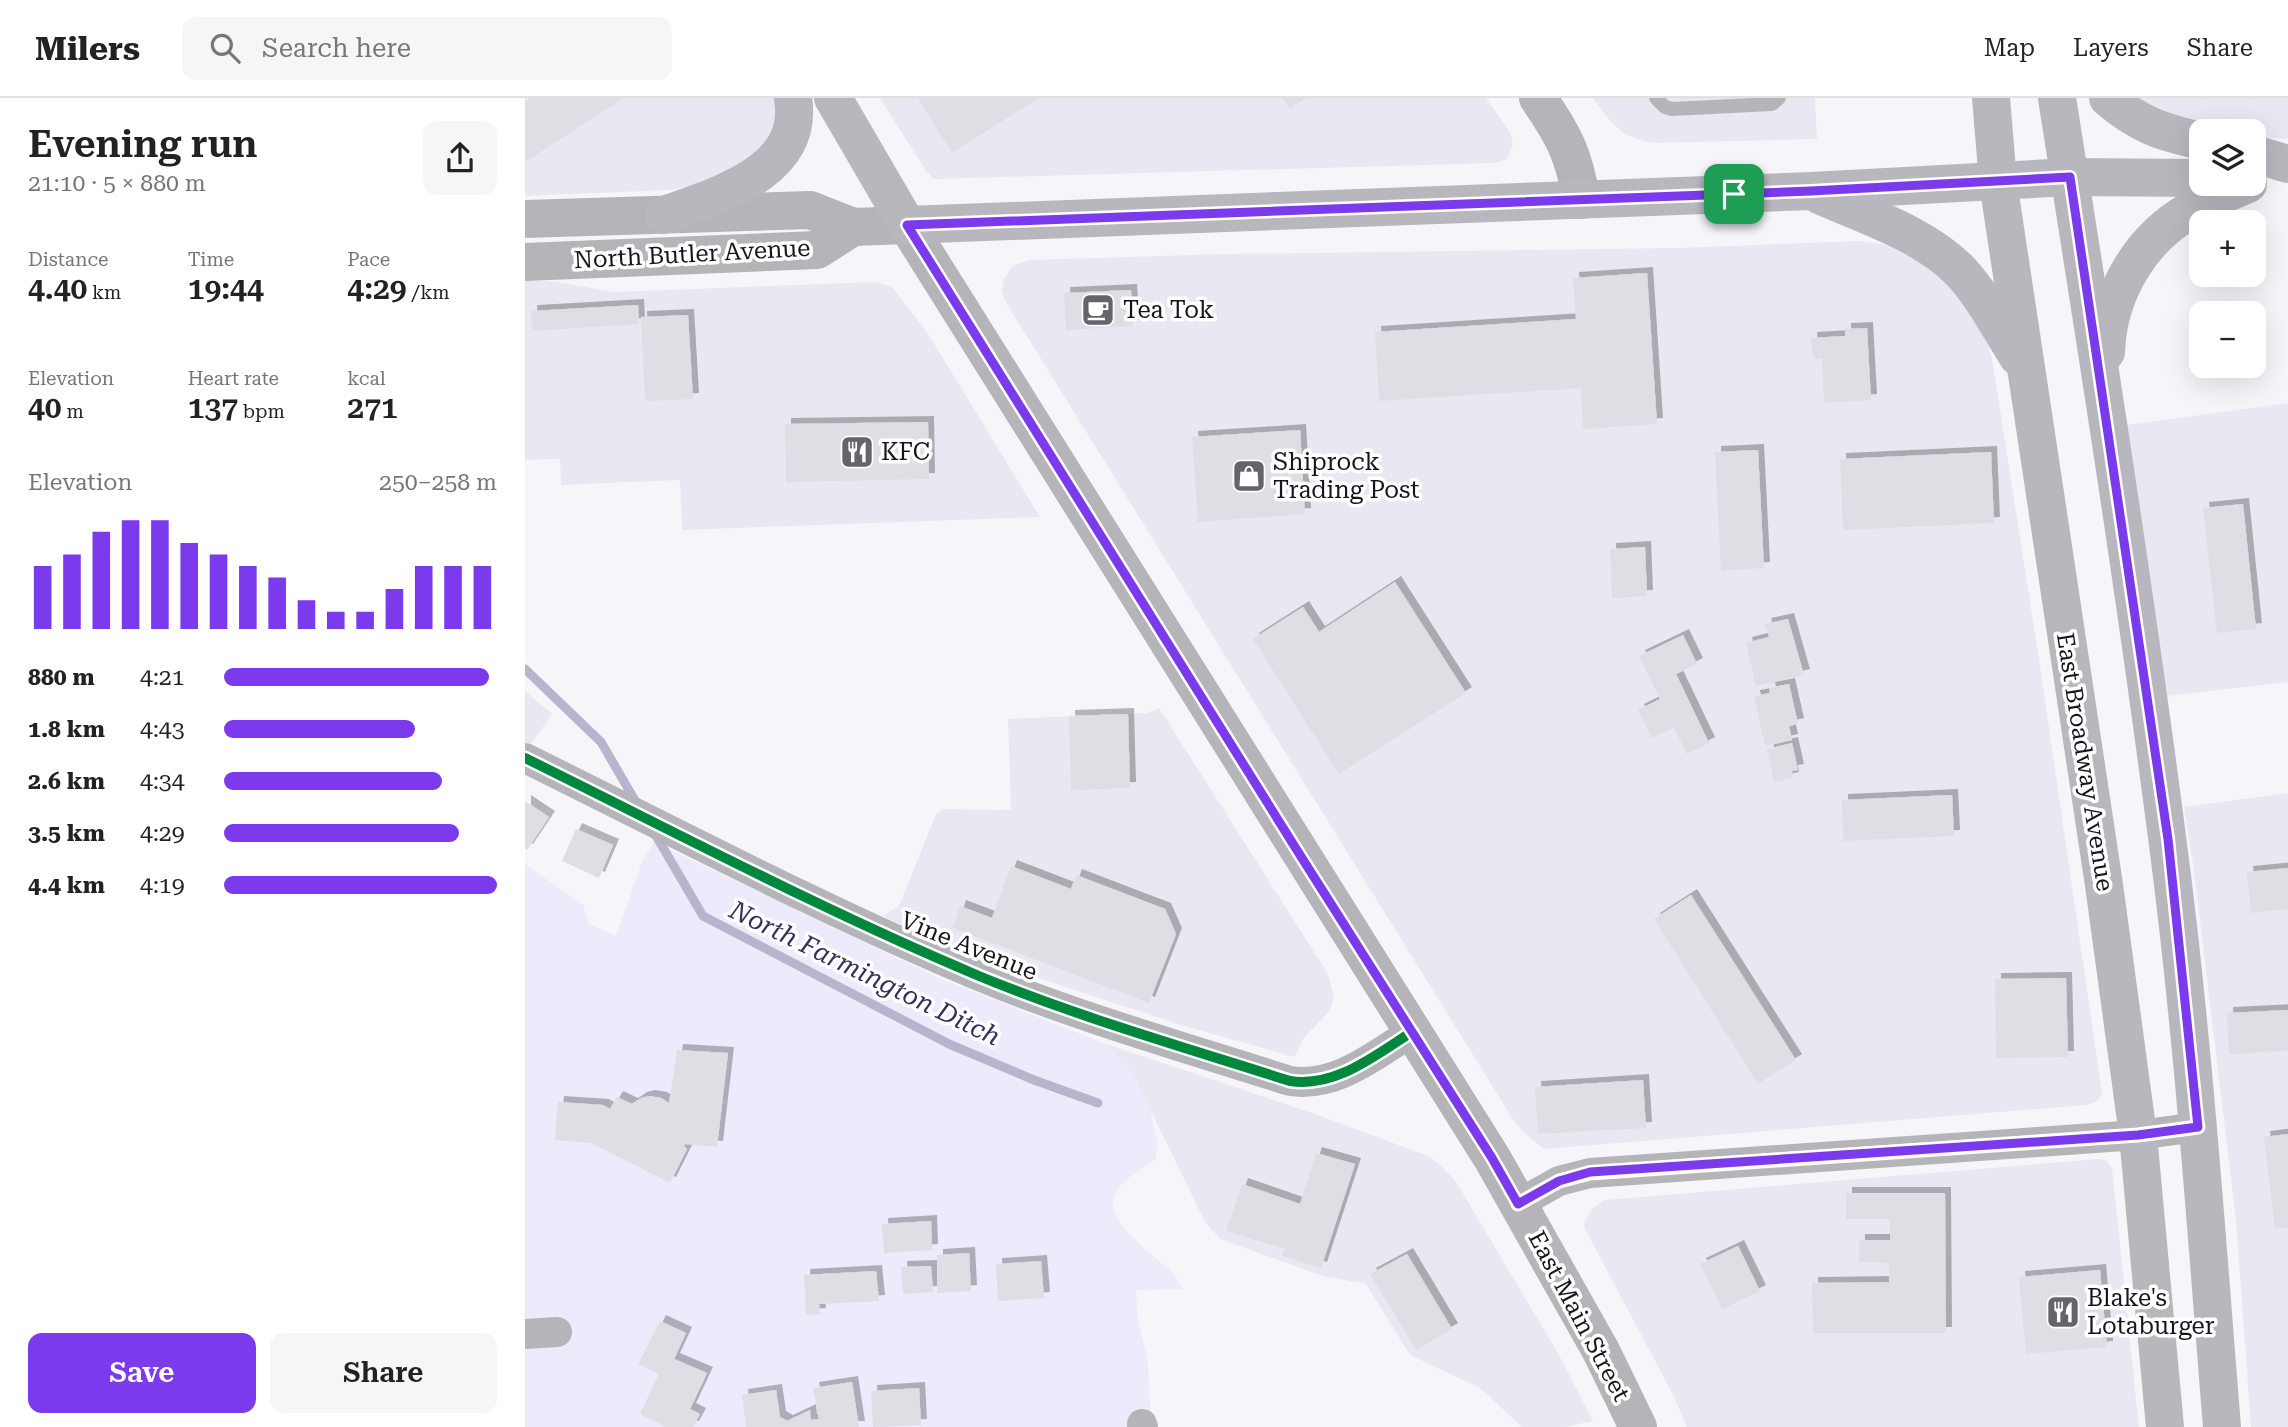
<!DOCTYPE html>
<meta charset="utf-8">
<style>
body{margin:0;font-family:"Roboto Serif",serif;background:#f6f6f6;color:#222;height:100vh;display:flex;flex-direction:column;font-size:26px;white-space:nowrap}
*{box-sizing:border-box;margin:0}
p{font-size:23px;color:#767676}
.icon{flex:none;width:38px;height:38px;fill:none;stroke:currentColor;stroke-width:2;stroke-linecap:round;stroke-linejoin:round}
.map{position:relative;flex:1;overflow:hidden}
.side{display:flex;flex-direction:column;background:#fff;width:525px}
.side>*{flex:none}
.buttons{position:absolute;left:1664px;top:21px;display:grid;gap:14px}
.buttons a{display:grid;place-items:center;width:77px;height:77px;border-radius:14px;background:#fff;box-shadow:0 7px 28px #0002;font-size:35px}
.pin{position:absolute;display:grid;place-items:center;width:60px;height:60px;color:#fff;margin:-30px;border-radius:14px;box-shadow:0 4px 10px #0006}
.round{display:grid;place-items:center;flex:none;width:74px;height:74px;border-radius:14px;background:#f6f6f6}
.head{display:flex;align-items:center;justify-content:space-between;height:119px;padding:0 28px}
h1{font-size:38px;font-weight:600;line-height:52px}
.stats{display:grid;grid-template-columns:repeat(3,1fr);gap:10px;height:119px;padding:7px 28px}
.stats div{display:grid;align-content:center}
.stats b{font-size:30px;font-weight:600}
.stats small{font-size:19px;font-weight:400}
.stats p{font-size:19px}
.chart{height:196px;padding:14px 28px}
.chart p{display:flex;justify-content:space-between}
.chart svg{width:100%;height:126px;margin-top:7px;stroke:#7c3aed;stroke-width:6}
.primary-button{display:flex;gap:14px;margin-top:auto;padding:14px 28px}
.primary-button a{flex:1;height:80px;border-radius:14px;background:#7c3aed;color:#fff;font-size:28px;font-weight:600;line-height:80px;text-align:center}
.primary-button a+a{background:#f6f6f6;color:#222}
ul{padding:0 28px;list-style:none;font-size:23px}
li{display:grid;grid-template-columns:112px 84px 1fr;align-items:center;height:52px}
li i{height:18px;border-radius:9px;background:#7c3aed}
header{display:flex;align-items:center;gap:42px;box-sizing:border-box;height:98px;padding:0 35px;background:#fff;border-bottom:2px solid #e0e0e0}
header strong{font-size:33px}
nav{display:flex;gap:38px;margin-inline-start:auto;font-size:24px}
.search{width:490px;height:63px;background:#f6f6f6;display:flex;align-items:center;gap:18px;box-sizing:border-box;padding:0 24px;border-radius:14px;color:#767676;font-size:26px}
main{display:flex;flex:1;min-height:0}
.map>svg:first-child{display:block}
</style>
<header>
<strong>Milers</strong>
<div class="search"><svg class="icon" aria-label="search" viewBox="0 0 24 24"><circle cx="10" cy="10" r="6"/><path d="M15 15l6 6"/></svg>Search here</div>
<nav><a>Map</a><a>Layers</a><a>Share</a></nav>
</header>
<main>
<section class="side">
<div class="head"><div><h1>Evening run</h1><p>21:10 · 5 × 880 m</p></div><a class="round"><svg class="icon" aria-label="share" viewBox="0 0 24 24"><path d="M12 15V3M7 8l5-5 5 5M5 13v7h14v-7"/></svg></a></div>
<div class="stats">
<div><p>Distance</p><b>4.40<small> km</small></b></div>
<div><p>Time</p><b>19:44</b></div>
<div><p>Pace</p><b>4:29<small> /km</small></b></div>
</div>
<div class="stats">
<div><p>Elevation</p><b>40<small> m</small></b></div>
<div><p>Heart rate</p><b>137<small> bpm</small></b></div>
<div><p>kcal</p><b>271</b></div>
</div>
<div class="chart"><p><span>Elevation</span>250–258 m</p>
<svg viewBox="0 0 160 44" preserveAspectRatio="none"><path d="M5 44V22M15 44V18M25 44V10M35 44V6M45 44V6M55 44V14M65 44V18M75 44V22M85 44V26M95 44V34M105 44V38M115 44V38M125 44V30M135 44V22M145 44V22M155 44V22"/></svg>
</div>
<ul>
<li><b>880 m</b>4:21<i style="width:97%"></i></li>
<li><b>1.8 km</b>4:43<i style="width:70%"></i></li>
<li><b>2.6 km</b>4:34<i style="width:80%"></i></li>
<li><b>3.5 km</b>4:29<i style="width:86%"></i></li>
<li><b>4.4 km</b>4:19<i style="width:100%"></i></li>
</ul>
<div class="primary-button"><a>Save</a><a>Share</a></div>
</section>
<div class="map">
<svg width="1763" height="1329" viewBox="0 0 1763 1329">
<defs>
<filter id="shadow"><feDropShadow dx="6" dy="-6" stdDeviation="0" flood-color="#0004"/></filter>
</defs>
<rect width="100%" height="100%" fill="#f6f6fa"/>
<g fill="#e9e8f2">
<path d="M0,0H253L255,9L243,48L200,77L159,90L144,92L0,98Z"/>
<path d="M355,0H961L985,34L988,46L982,61L970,65L409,81L401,73Z"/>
<path d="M1068,0H1290L1292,41L1128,45L1115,42L1100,36L1087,25Z"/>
<path d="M1601,0H1763V41L1729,39V33H1676Z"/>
<path d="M1333,143L1358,146L1386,154L1407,166L1461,238L1467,260L1514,561L1577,995L1572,1003L1562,1007L1019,1051L999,1035L989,1023L480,203L477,191L479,181L487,168L504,162L699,156L1149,150Z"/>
<path d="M0,183H27L89,194L351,184L367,189L402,234L515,419L157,432L155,382L36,387L35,361L0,362Z"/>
<path d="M1763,305V584L1642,598L1602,327Z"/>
<path d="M0,593L27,616L2,652L0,651Z"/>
<path d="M634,610L803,876L809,899L805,912L778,941L770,959L656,927L462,863L411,844L358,818L374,808L411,716L418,711L486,712L483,621L622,615Z"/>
<path d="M1763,695V1329H1726L1711,1123L1669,773L1659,709Z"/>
<path d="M581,946L793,1017L903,1058L913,1065L929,1081L936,1092L1034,1257L1068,1323L1040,1329H997L955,1290L885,1257L841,1186L798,1178L695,1141L680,1124L609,978Z"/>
<path d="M1574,1061L1582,1063L1587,1070L1614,1329H1162L1147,1295L1059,1129L1060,1123L1068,1110L1079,1102Z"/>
</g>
<path fill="#eceafb" d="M129,744L416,881L581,946L609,978L624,1007L633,1046L631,1061C619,1070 601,1079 592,1092C572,1123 634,1158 649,1177C653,1181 655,1187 658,1191L611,1192L613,1223L623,1264L626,1329H0V766L58,807L64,826L91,838L117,764Z"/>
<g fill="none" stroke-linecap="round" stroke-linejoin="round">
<g stroke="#b6b5cd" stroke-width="9">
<path d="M0,571L76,644L112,706"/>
<path d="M130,736L178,818L424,946L509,982L573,1005"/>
</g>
</g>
<g fill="#dedee5" filter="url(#shadow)">
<path d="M6,0H99L0,64V4Z"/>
<path d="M393,0H514L427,55Z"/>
<path d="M757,0H780L765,11Z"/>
<path d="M1122,175L1132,326L1058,331L1056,290L854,303L850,234L1051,221L1048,180Z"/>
<path d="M606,192L608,228L541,232L539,195Z"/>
<path d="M113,207L114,226L7,233L6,213Z"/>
<path d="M163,217L168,301L120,303L116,219Z"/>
<path d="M1342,230L1346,302L1299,305L1297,260L1288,261L1286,240L1320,238V231Z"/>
<path d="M403,324L404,381L261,384L260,326Z"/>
<path d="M775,332L780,416L673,424L667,339Z"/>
<path d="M1233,352L1239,470L1196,473L1190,354Z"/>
<path d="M1466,354L1469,425L1318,432L1315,361Z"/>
<path d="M1718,406L1731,531L1692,535L1678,410Z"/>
<path d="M1120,449L1122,498L1087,500L1085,451Z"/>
<path d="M870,484L941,595L814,676L728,541L778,509L794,534Z"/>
<path d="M1263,521L1279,577L1231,588L1221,545L1244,539L1240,526Z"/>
<path d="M1158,537L1172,566L1151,576L1184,645L1162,656L1149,630L1127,640L1113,612L1135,601L1114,558Z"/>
<path d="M1264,586L1273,626L1264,628L1267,642L1240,648L1229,598L1245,595L1244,590Z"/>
<path d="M603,616L605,690L546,692L544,618Z"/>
<path d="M1267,645L1273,672L1267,673L1268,680L1249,684L1242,651Z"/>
<path d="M1427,697L1429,738L1318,743L1317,702Z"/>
<path d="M0,703L24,719L2,752L0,751Z"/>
<path d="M51,731L88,747L74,780L37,763Z"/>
<path d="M486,768L546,791L551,777L640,811L651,836L624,905L428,830L435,808L467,820Z"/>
<path d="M1763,770V811L1726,815L1722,774Z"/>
<path d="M1166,797L1271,962L1233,986L1129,821Z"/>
<path d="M1541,880L1543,959L1471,960L1470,881Z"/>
<path d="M1763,912V953L1704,956L1702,915Z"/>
<path d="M152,952L203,955L192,1049L160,1046L159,1048L162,1051L145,1085L66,1045L30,1042L33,1004L78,1007L85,1011L92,999L107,1006L116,1000L124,998L136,1000L144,1005Z"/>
<path d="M1118,982L1121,1030L1013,1036L1010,989Z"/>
<path d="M1763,1036V1129L1750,1131L1739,1039Z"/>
<path d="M791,1055L830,1066L796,1170L757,1158L760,1151L701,1133L717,1086L775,1106Z"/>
<path d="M1321,1095H1420L1421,1235H1288L1287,1185L1364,1184V1165L1334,1164V1142H1365V1121H1321Z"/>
<path d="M406,1123L407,1152L359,1155L357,1126Z"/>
<path d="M1213,1148L1235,1193L1197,1211L1175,1166Z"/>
<path d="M444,1155L446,1193L412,1195V1157Z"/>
<path d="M882,1156L927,1231L891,1252L845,1176Z"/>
<path d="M516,1163L519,1200L473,1203L471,1166Z"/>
<path d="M406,1168L408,1194L378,1196L376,1169Z"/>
<path d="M1575,1172L1582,1249L1501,1256L1494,1179Z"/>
<path d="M351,1173L354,1203L294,1206L295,1216L281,1217L279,1177Z"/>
<path d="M135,1223L161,1235L149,1261L182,1275L165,1311L175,1316L168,1329H141L115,1316L134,1276L113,1266Z"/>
<path d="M327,1284L334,1329H221L217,1297L251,1292L255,1319L262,1323L285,1312L286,1322L294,1321L288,1290Z"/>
<path d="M394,1290L396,1327L348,1329L346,1293Z"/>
</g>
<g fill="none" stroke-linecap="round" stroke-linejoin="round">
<path stroke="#b5b5b9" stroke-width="14" d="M1131,0L1140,9L1147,11L1247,6L1254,0"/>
<g stroke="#b5b5b9" stroke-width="30">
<path d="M0,660C150,734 299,813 454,878C553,919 662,950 765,983C811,990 850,957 887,934"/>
<path d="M993,1106L1034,1083L1065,1075L1613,1037L1673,1029"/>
<path d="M0,1236L32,1234"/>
<path d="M617,1326L618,1329"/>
</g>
<g stroke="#b5b4b9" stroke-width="38">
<path d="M1013,0C1038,36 1050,58 1056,102"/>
<path d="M0,121L285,112L328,129L382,127L967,1060L1076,1253L1113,1329"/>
<path d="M0,164L292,152L328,129"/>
</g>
<g stroke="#b8b7be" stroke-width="38">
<path d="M308,0L382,127L1286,93L1545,79L1676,80"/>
<path d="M1466,0L1473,84L1579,787L1613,1037L1640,1329"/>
<path d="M1532,0C1571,246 1610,492 1642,739C1668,935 1681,1132 1697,1329"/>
<path d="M1583,0C1614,27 1637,34 1676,43"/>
<path d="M1729,56L1763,66"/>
<path d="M1294,97C1341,118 1400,136 1436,174C1459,199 1475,231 1493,259"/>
<path d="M139,117C194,97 280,74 268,0"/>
<path d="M1581,254C1583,195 1616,139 1668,111C1686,102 1704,94 1723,86"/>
</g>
<defs>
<g id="cycleway">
<path d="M0,660C150,734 299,813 454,878C553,919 662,950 765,983C811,990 850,957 887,934"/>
<path d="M993,1106L1034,1083L1065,1075L1613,1037L1673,1029"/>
</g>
</defs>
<use href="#cycleway" stroke="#fff" stroke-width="15"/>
<use href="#cycleway" stroke="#00873e" stroke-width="10"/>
</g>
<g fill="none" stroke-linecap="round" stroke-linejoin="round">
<defs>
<path id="route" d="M1545,79L1643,741L1673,1029L1613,1037L1065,1074L1034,1083L993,1106L967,1060L775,757L382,127L1286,93Z"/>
</defs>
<use href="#route" stroke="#fff" stroke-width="14"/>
<use href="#route" stroke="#7c3aed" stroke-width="9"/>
</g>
<defs>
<symbol id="cafe-square" viewBox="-11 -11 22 22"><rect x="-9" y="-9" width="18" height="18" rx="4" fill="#64646b" stroke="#fff"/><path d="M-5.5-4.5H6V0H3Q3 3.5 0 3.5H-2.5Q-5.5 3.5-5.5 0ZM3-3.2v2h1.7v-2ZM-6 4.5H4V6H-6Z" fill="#fff"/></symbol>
<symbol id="restaurant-square" viewBox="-11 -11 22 22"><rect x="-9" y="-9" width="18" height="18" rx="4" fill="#64646b" stroke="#fff"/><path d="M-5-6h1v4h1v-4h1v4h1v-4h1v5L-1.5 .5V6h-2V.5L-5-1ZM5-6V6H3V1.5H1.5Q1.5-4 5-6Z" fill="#fff"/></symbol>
<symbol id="shop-square" viewBox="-11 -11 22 22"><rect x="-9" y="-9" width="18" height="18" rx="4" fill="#64646b" stroke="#fff"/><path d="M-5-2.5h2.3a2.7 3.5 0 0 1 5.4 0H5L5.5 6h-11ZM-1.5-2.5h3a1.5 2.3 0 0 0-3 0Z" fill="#fff"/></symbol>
</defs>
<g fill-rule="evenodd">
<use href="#cafe-square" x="554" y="193" width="38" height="38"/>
<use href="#restaurant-square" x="313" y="335" width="38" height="38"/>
<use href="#shop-square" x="705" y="359" width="38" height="38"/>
<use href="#restaurant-square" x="1519" y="1195" width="38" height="38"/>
</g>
<g text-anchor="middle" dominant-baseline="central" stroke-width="7" stroke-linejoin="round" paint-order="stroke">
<g font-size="24" fill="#15151e" stroke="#fff">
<text transform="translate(167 156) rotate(-3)">North Butler Avenue</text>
<text transform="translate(1560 664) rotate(81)">East Broadway Avenue</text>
<text transform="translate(444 848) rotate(22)">Vine Avenue</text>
<text transform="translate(1054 1218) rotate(62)">East Main Street</text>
</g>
<g font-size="24" fill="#15151e" stroke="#fff" text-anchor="start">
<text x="598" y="212">Tea Tok</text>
<text x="356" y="354">KFC</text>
<text x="748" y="364">Shiprock<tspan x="748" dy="28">Trading Post</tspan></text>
<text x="1562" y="1200">Blake's<tspan x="1562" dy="28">Lotaburger</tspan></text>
</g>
<g font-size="26" font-style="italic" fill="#362f5c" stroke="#fff">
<text transform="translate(340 875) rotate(26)">North Farmington Ditch</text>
</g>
</g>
</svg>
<div class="buttons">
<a><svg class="icon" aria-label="layers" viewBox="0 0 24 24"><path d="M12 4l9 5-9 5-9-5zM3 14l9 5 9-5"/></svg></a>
<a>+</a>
<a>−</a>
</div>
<div class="pin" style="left:1209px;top:96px;background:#1e9e55"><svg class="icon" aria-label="arrive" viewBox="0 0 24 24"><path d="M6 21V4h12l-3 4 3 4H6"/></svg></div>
</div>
</main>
